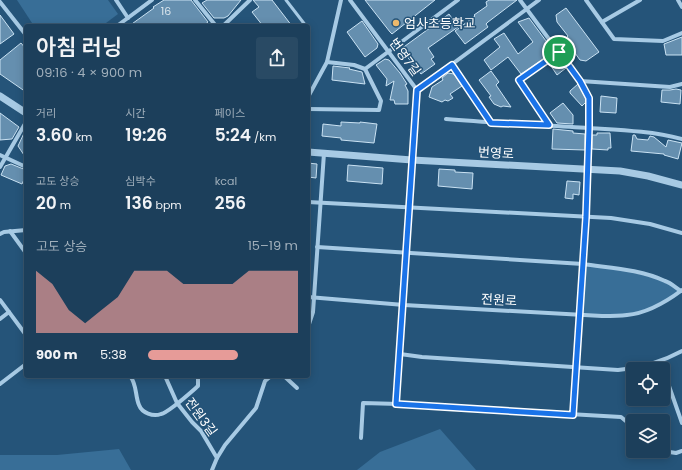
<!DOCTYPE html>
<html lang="ko">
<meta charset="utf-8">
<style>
body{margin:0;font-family:Poppins,"Noto Sans KR",sans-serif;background:#294a64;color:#f1f3f6;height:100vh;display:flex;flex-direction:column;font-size:15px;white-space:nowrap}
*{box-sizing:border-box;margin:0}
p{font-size:13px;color:#a0afbb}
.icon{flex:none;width:22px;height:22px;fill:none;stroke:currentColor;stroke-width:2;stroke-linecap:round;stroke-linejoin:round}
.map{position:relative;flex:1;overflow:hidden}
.sheet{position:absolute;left:24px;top:24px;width:286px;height:354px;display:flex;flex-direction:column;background:#1c3f5b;border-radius:4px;box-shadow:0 2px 10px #0003,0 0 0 1px #3a5871}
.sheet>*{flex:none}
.fabs{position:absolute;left:626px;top:362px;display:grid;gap:8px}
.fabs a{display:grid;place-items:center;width:44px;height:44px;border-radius:4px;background:#1c3f5b;box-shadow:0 2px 10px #0003,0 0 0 1px #3a5871;font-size:20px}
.pin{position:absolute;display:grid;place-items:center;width:34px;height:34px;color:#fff;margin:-17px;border:2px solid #fff;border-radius:50%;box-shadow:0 1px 4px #0007}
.round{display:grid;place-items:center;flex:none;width:42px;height:42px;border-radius:4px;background:#294a64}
.overview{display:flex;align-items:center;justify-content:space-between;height:68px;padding:0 12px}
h1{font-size:22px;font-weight:600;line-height:30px}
.stats{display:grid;grid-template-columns:repeat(3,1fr);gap:6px;height:68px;padding:4px 12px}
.stats div{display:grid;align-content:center}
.stats b{font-size:17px;font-weight:600}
.stats small{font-size:11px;font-weight:400}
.stats p{font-size:11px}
.chart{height:112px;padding:8px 12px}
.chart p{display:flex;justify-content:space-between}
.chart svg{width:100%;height:72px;margin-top:4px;fill:#e69b98;opacity:.7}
ul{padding:0 12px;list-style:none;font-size:13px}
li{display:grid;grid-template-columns:64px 48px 1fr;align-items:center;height:30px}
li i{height:10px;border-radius:5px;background:#e69b98}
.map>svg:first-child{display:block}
</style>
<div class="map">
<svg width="682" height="470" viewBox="0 0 682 470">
<rect width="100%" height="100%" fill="#255479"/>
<g fill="#386e97">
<path d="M17,0H108L118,14L102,26H34Z"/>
<path d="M583,264L623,270L666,281L681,291L663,303L629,315H579Z"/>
<path d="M440,429L476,470H357L380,452Z"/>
<path d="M119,449L131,470H0V455H57Z"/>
</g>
<g fill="#658faf" stroke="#cae2f3">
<path d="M164,0H191L208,22L203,26H129L154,8L153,7Z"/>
<path d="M207,0H241L228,16L224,18H214L202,3Z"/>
<path d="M253,0H272L292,26H263L252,12L259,7Z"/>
<path d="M365,0H435L392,34L390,32Z"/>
<path d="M489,0H517L488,22L486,24L488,27L465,44L455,31L475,16L474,15L487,6L486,2Z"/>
<path d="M566,8L599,52L586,61L580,60L565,39L568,36L557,22L556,15Z"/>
<path d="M449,14L458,27L428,48L434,57L431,59L435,64L421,74L401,49Z"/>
<path d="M0,15L14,34L0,44Z"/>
<path d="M529,18L552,49L551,54L521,74L508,57L491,70L484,60L500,47L494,39L504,33L518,54L533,42L518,22Z"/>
<path d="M362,21L378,44L377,48L365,57L347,32Z"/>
<path d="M682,37V55H666L664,44Z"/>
<path d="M21,43L26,49V92L0,74V60Z"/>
<path d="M558,57L566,68L557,75L549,63Z"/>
<path d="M385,59L389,60L400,73L407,84L405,85L408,91V104H395L394,100H390L394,81L386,86L387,79L376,65Z"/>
<path d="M333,66L350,68L349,69L362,72L365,84L332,80Z"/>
<path d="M491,71L499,82L496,85L511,107L503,106L501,107L494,104L489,97L491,96L479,80Z"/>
<path d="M448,73L454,74L462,86L450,94L453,98L448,101L445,100L442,102L429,97L432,87L443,80L442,78Z"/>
<path d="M578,84L586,99V102L582,106L570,93V91Z"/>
<path d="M676,89L681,90L680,104L661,102L662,90H670Z"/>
<path d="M601,96L617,98L616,113L600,112Z"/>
<path d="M563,103L573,115V124L557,123L550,113Z"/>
<path d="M0,113L19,127L12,139L0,140Z"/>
<path d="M341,122L360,123V122L377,124L374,143L341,140V138L322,136L323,124L341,126Z"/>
<path d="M553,129L573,131V133L585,134V150L552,149Z"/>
<path d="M25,131H26V158L18,146Z"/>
<path d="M597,133H610L611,148H608V150L592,149V135H597Z"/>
<path d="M633,135H635L637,139L648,140L650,136L654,137L666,147L668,140L682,143L678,159L664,155V154L631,151Z"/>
<path d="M308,163L317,164L316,178L308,177Z"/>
<path d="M11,164L26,170V175L22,184L1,175L5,166Z"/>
<path d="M348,165L383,168L382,184L347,181Z"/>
<path d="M439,169L455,170V172L473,173L472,189L438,186Z"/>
<path d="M567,181L580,182L579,195L573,194V199L565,198Z"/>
</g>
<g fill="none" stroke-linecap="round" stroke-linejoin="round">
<g stroke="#a7cae4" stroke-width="3">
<path d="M286,0L306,26"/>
<path d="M308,28L309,29"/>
</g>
<g stroke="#a7cae4" stroke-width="4">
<path d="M116,0L128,18"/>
<path d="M195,0L216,26"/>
<path d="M350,0L417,90L396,404"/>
<path d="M520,0L580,81L589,98V128L587,217L573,415"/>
<path d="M586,0L614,39L663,41L682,33"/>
<path d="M678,0L682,7"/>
<path d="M0,2L26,35"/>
<path d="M602,22L640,0"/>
<path d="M117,26L152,0"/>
<path d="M223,26L250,0"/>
<path d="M452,65L491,123"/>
<path d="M365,69L458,0"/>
<path d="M580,81L670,87L682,84"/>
<path d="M417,90L539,0"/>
<path d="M308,97L327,62L341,0"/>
<path d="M308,109L379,110L381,101L365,69L354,65L327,62"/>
<path d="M446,119C493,123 541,125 589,128C620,130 651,131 682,139"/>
<path d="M549,125L519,80L559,52"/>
<path d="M0,155L26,167"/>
<path d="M0,167L26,122"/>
<path d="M308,202L611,218L650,224L682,233"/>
<path d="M10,231L26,253"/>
<path d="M0,234L4,232L26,230"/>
<path d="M317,247L583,264C610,268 640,269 665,281C671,283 676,288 681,291"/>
<path d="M308,297L404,305L602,316C610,316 619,316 627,315C648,313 666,302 682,290"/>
<path d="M0,300L26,335"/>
<path d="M0,319L9,312"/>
<path d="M308,327L313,312L324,153"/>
<path d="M400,354L422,357L618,370C640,368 662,362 682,351"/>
<path d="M663,369L682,423"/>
<path d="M130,376C137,384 135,396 139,405C142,413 153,417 161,414C169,412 190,393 198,386V376"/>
<path d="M165,376L177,403L192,422L201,431L217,458L212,470"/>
<path d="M284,376L297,388"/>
<path d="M0,384L26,364"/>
<path d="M361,438L363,403L399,404L621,417L633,427"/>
<path d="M663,451L676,453L682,451"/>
<path d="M217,458L225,445L256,408L265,381L271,376"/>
</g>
<g stroke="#a7cae4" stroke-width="7">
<path d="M0,96L26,113"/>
<path d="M308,152L412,160L620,171L648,176L682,185"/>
</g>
</g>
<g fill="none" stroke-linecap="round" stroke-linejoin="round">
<defs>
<path id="route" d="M559,52L580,81L589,98V128L586,217L573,415L396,404L417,90L452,65L491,123L549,125L519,80Z"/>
</defs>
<use href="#route" stroke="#fff" stroke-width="8"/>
<use href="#route" stroke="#1a73e8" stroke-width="5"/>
</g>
<circle fill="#edb96c" stroke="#255479" stroke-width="1.5" cx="396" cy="23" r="4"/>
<g text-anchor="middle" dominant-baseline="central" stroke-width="3" stroke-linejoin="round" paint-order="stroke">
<g font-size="11" fill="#d8e3eb">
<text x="166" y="11">16</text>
</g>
<g font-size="13" fill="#fff" stroke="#255479" text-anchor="start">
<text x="404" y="23">엄사초등학교</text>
</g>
<g font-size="13" fill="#fff" stroke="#255479">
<text transform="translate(405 57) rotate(54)">번영7길</text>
<text transform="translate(496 153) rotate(3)">번영로</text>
<text transform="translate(499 300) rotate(3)">전원로</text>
<text transform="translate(201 417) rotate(54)">전원3길</text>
</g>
</g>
</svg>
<div class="fabs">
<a><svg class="icon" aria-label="locate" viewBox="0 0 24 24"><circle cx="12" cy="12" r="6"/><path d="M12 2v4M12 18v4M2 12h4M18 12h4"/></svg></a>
<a><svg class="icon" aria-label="layers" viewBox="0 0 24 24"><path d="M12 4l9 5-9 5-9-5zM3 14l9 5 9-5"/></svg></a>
</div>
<div class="pin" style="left:559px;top:52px;background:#1e9e55"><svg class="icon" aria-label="arrive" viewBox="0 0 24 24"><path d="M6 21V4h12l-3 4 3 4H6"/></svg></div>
<section class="sheet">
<div class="overview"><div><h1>아침 러닝</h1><p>09:16 · 4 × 900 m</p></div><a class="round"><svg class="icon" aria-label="share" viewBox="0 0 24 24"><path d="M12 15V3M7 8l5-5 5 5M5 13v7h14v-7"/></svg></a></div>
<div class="stats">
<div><p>거리</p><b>3.60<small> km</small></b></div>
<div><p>시간</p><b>19:26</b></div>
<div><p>페이스</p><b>5:24<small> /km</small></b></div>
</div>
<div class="stats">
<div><p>고도 상승</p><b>20<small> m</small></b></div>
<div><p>심박수</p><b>136<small> bpm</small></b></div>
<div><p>kcal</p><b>256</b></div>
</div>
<div class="chart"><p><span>고도 상승</span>15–19 m</p>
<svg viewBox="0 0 160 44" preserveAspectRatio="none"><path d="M0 44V6L10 14L20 30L30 38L40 30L50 22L60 6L70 6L80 6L90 14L100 14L110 14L120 14L130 6L140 6L150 6L160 6V44z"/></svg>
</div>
<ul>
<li><b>900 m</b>5:38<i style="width:60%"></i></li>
</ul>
</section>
</div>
